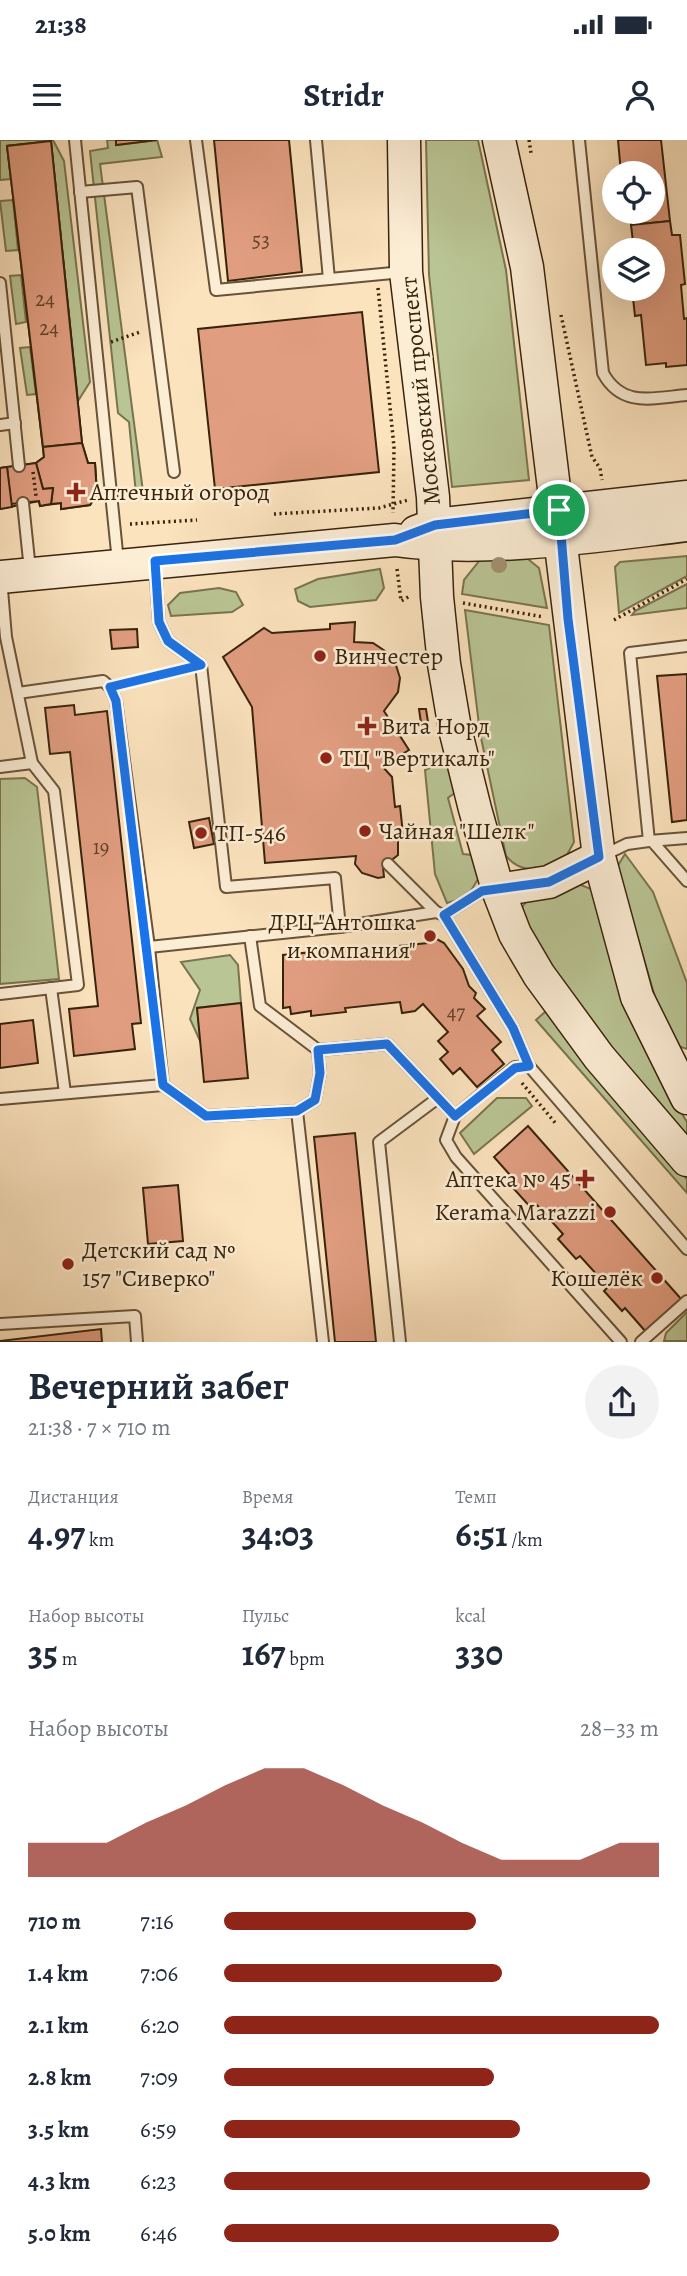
<!DOCTYPE html>
<html lang="ru">
<meta charset="utf-8">
<style>
body{margin:0;font-family:Alegreya,serif;background:#f2f2f3;color:#1f2937;height:100vh;display:flex;flex-direction:column;font-size:26px;white-space:nowrap}
*{box-sizing:border-box;margin:0}
p{font-size:23px;color:#747a83}
.icon{flex:none;width:38px;height:38px;fill:none;stroke:currentColor;stroke-width:2;stroke-linecap:round;stroke-linejoin:round}
.map{position:relative;height:1202px;overflow:hidden}
.panel{display:flex;flex-direction:column;background:#fff;flex:1}
.panel>*{flex:none}
.controls{position:absolute;left:602px;top:21px;display:grid;gap:14px}
.controls a{display:grid;place-items:center;width:63px;height:63px;border-radius:50%;background:#fff;box-shadow:0 7px 28px #0002;font-size:35px}
.pin{position:absolute;display:grid;place-items:center;width:60px;height:60px;color:#fff;margin:-30px;border:4px solid #fff;border-radius:50%;box-shadow:0 2px 7px #0007}
.round{display:grid;place-items:center;flex:none;width:74px;height:74px;border-radius:37px;background:#f2f2f3}
.summary{display:flex;align-items:center;justify-content:space-between;height:119px;padding:0 28px}
h1{font-size:38px;font-weight:700;line-height:52px}
.figures{display:grid;grid-template-columns:repeat(3,1fr);gap:10px;height:119px;padding:7px 28px}
.figures div{display:grid;align-content:center}
.figures b{font-size:35px;font-weight:700}
.figures small{font-size:19px;font-weight:400}
.figures p{font-size:19px}
.chart{height:196px;padding:14px 28px}
.chart p{display:flex;justify-content:space-between}
.chart svg{width:100%;height:126px;margin-top:7px;fill:#8f2418;opacity:.7}
ul{padding:0 28px;list-style:none;font-size:23px}
li{display:grid;grid-template-columns:112px 84px 1fr;align-items:center;height:52px}
li i{height:18px;border-radius:9px;background:#8f2418}
.status{display:flex;justify-content:space-between;align-items:center;height:49px;padding:0 35px;background:#fff;direction:ltr}
.status svg{height:19px;fill:currentColor}
header{display:flex;justify-content:space-between;align-items:center;height:91px;padding:0 28px;background:#fff;font-size:32px;font-weight:700}
.map>svg:first-child{display:block}
</style>
<div class="status"><b>21:38</b><svg viewBox="0 0 49 12"><path d="M0 12V9h3v3zM5 12V6h3v6zM10 12V3h3v9zM15 12V0h3v12zM26 1h20v11H26zM47 4h2v5h-2z"/></svg></div>
<header><svg class="icon" aria-label="menu" viewBox="0 0 24 24"><path d="M4 6h16M4 12h16M4 18h16"/></svg>Stridr<svg class="icon" aria-label="person" viewBox="0 0 24 24"><circle cx="12" cy="8" r="4"/><path d="M4 21q1-7 8-7t8 7"/></svg></header>
<div class="map">
<svg width="687" height="1202" viewBox="0 0 687 1202">
<rect width="100%" height="100%" fill="#fbe3be"/>
<filter id="stains"><feTurbulence type="fractalNoise" baseFrequency=".00286" numOctaves="4"/><feColorMatrix values="0 0 0 0 .2 0 0 0 0 .09 0 0 0 0 .02 0 0 0 .5 -.17"/></filter>
<radialGradient id="worn" r=".72"><stop offset=".6" stop-color="#630" stop-opacity="0"/><stop offset="1" stop-color="#630" stop-opacity=".3"/></radialGradient>
<g fill="#bac595" stroke="#797450" stroke-width="2">
<path d="M0,0H53L64,21L90,242L78,261L51,2L7,6L11,39L0,40Z"/>
<path d="M107,0H116L117,5L157,0L162,17L100,24L144,359L136,354L129,282L118,273L90,11L108,8Z"/>
<path d="M426,0H478L506,130L529,340L452,347L429,135Z"/>
<path d="M13,60L18,110L6,111L0,61Z"/>
<path d="M21,135L26,182L16,184L10,136Z"/>
<path d="M30,207L36,254L27,255L20,208Z"/>
<path d="M523,415L539,428L547,468L462,454L464,440L480,420Z"/>
<path d="M687,416V436L619,473L615,427L620,422Z"/>
<path d="M380,429L384,448L376,460L310,467L298,461L295,449L318,439Z"/>
<path d="M687,444V468L632,475L635,471Z"/>
<path d="M219,448L236,452L243,465L232,472L171,476L168,465L180,453Z"/>
<path d="M465,470L549,485L574,702L562,724C540,729 522,735 506,716L480,593Z"/>
<path d="M440,623L447,624L456,652L448,658L463,714L472,715L480,736L467,757L447,763L435,734L425,630Z"/>
<path d="M25,638L37,647L59,839L0,844V639Z"/>
<path d="M625,714L653,752L687,843V909L675,905L660,874L617,727Z"/>
<path d="M576,743L591,749L669,953L687,982V1001L624,927L532,802L519,771L531,756Z"/>
<path d="M230,815L238,825L241,863L197,868L201,903L190,879L200,850L181,822Z"/>
<path d="M546,871L588,929L687,1039V1053L536,880Z"/>
<path d="M497,958H526L532,966L474,1014L460,993Z"/>
<path d="M687,1172V1201H664L666,1193Z"/>
</g>
<g fill="#e19d80" stroke="#38230b" stroke-width="2">
<path d="M116,0H157L116,5Z"/>
<path d="M214,0H289L302,132L228,141Z"/>
<path d="M618,0H661L670,81L631,85V76H625V72H653V33H621Z"/>
<path d="M51,1L82,303L88,323H95L97,354L90,365L61,369V363L40,366L39,361L0,369V328L36,323L44,317L7,6Z"/>
<path d="M51,1L82,303L43,307L7,6Z"/>
<path d="M670,81L672,95H680L685,144L681,145L684,179L687,178V225L666,227V223L646,225L641,175L635,176L632,149H653V110H634L631,85Z"/>
<path d="M362,172L379,332L215,349L198,189Z"/>
<path d="M82,303L88,323H95L97,354L90,365L61,369V363L51,364L53,348L43,349L36,323L44,317L43,307Z"/>
<path d="M36,323L43,349L53,348L51,364L40,366L39,361L11,364L7,327Z"/>
<path d="M7,327L12,367L0,369V328Z"/>
<path d="M355,482L354,502L373,503L388,513L395,522L400,538L398,552L384,571L409,610L382,626L392,637L395,667L400,666L403,694L398,695V715L383,727L384,737L378,738L362,733L355,724L356,716L265,723L252,567L223,517L264,488L272,493L330,489V484Z"/>
<path d="M137,489L138,507L112,509L110,490Z"/>
<path d="M687,534V680L672,682L657,536Z"/>
<path d="M74,565L75,575L107,571L141,883L132,884L135,909L74,916L69,869L98,866L70,612L50,614L45,568Z"/>
<path d="M419,569H426L428,582L421,583Z"/>
<path d="M209,678L214,704L194,708L189,682Z"/>
<path d="M433,797L444,803L463,829L469,846L476,853L474,858L485,869L477,876L501,902L492,910L504,924L477,947L460,928L453,934L440,919L448,912L438,901L448,892L423,864L415,871L402,873L400,862L345,868L346,872L311,876V871L291,874L290,867L283,868V815L312,812V808L326,806V810L357,807L358,810L428,803Z"/>
<path d="M241,863L248,938L204,942L197,868Z"/>
<path d="M33,880L38,923L0,928V884Z"/>
<path d="M528,986L682,1160L646,1192L625,1168L622,1171L604,1151L608,1147L580,1116L576,1119L558,1099L563,1094L537,1065L532,1069L514,1049L518,1044L494,1017Z"/>
<path d="M355,993L376,1202H335L314,997Z"/>
<path d="M178,1045L183,1101L148,1104L143,1048Z"/>
<path d="M101,1189L102,1202H0V1201Z"/>
</g>
<g fill="none" stroke-linecap="round" stroke-linejoin="round">
<defs>
<g id="lane">
<path d="M75,0L118,422"/>
<path d="M196,0L216,150L403,132"/>
<path d="M316,0L329,139"/>
<path d="M579,0L603,233C622,268 653,258 687,255"/>
<path d="M80,52L137,47L174,332"/>
<path d="M0,143L19,326"/>
<path d="M0,285L15,283"/>
<path d="M23,363L30,430"/>
<path d="M155,424L159,482L168,501L201,525L226,747L335,738L340,787"/>
<path d="M0,627L32,623"/>
<path d="M649,701L687,698"/>
<path d="M652,701L687,741"/>
<path d="M602,716L627,704L649,701L630,513L687,506"/>
<path d="M388,724L436,772"/>
<path d="M495,750L482,751L444,775L513,888L529,926L687,1109"/>
<path d="M250,796L260,866L318,910L387,904L455,976"/>
<path d="M149,807L340,787L436,772L444,775"/>
<path d="M51,848L65,953"/>
<path d="M0,854L78,845L54,651L32,623L6,497L1,438"/>
<path d="M318,910L320,933L315,960L297,971L323,1202"/>
<path d="M529,926L515,927L455,976L446,1000L456,1017L621,1202"/>
<path d="M163,945L206,976L297,971"/>
<path d="M0,959L163,945L149,807L116,561L110,547L103,541L18,553"/>
<path d="M0,1184L135,1176L137,1202"/>
<path d="M400,1202L379,1002L438,958"/>
<path d="M641,1202L687,1161"/>
</g>
<g id="secondary">
<path d="M404,0L406,132L433,357L437,457L444,524L455,589L475,669L498,750L515,794L539,835L599,917L687,1020"/>
<path d="M499,0L527,127L599,717L637,857L687,958"/>
<path d="M416,392L435,385L687,357"/>
<path d="M0,437L395,400C486,413 595,396 687,385"/>
<path d="M498,750L549,742L599,717"/>
</g>
</defs>
<use href="#lane" stroke="#695338" stroke-width="14"/>
<use href="#secondary" stroke="#38230b" stroke-width="35"/>
<g stroke="#38230b" stroke-width="3.5" stroke-dasharray="2 3.5" stroke-linecap="butt">
<path d="M529,0L531,13"/>
<path d="M378,148L394,307L393,373"/>
<path d="M561,175L592,317L600,328L602,340"/>
<path d="M111,202L140,192"/>
<path d="M33,332L36,356"/>
<path d="M274,374L379,368L408,360"/>
<path d="M130,384L197,380"/>
<path d="M397,429L401,461L410,456"/>
<path d="M463,463L544,477"/>
<path d="M614,480L687,439"/>
<path d="M125,544L182,530"/>
<path d="M522,943L557,985"/>
</g>
<use href="#lane" stroke="#fcedd5" stroke-width="10"/>
<use href="#secondary" stroke="#fcedd5" stroke-width="32"/>
</g>
<circle fill="#a1906f" cx="499" cy="425" r="8"/>
<g fill="none" stroke-linecap="round" stroke-linejoin="round">
<defs>
<path id="route" d="M559,370L568,479L599,717L549,742L482,751L444,775L513,888L529,926L515,928L455,976L387,904L318,910L320,933L315,960L297,971L206,976L163,945L116,561L110,547L201,525L168,501L159,482L155,421L395,400L435,385Z"/>
</defs>
<use href="#route" stroke="#fff" stroke-width="14"/>
<use href="#route" stroke="#1a73e8" stroke-width="9"/>
</g>
<g fill="#8f2418" stroke="#fcedd5" stroke-width="2.5">
<path d="M72.5 341.5h7v7h7v7h-7v7h-7v-7h-7v-7h7z"/>
<circle cx="320" cy="516" r="7"/>
<path d="M363.5 575.5h7v7h7v7h-7v7h-7v-7h-7v-7h7z"/>
<circle cx="326" cy="618" r="7"/>
<circle cx="365" cy="691" r="7"/>
<circle cx="201" cy="693" r="7"/>
<circle cx="430" cy="796" r="7"/>
<path d="M581.5 1028.5h7v7h7v7h-7v7h-7v-7h-7v-7h7z"/>
<circle cx="610" cy="1072" r="7"/>
<circle cx="68" cy="1124" r="7"/>
<circle cx="657" cy="1138" r="7"/>
</g>
<g text-anchor="middle" dominant-baseline="central" stroke-width="5" stroke-linejoin="round" paint-order="stroke">
<g font-size="21" fill="#624228">
<text x="261" y="100">53</text>
<text x="45" y="159">24</text>
<text x="49" y="188">24</text>
<text x="101" y="707">19</text>
<text x="456" y="872">47</text>
</g>
<g font-size="24" fill="#38230b" stroke="#fcedd5">
<text transform="translate(420 251) rotate(-96)">Московский проспект</text>
</g>
<g font-size="24" fill="#38230b" stroke="#fcedd5" text-anchor="start">
<text x="90" y="352">Аптечный огород</text>
<text x="334" y="516">Винчестер</text>
<text x="381" y="586">Вита Норд</text>
<text x="340" y="618">ТЦ "Вертикаль"</text>
<text x="379" y="691">Чайная "Шелк"</text>
<text x="215" y="693">ТП-546</text>
<text x="416" y="782" text-anchor="end">ДРЦ "Антошка<tspan x="416" dy="28">и компания"</tspan></text>
<text x="571" y="1039" text-anchor="end">Аптека № 45</text>
<text x="596" y="1072" text-anchor="end">Kerama Marazzi</text>
<text x="82" y="1110">Детский сад №<tspan x="82" dy="28">157 "Сиверко"</tspan></text>
<text x="643" y="1138" text-anchor="end">Кошелёк</text>
</g>
</g>
<rect width="100%" height="100%" filter="url(#stains)"/>
<rect width="100%" height="100%" fill="url(#worn)"/>
</svg>
<div class="controls">
<a><svg class="icon" aria-label="locate" viewBox="0 0 24 24"><circle cx="12" cy="12" r="6"/><path d="M12 2v4M12 18v4M2 12h4M18 12h4"/></svg></a>
<a><svg class="icon" aria-label="layers" viewBox="0 0 24 24"><path d="M12 4l9 5-9 5-9-5zM3 14l9 5 9-5"/></svg></a>
</div>
<div class="pin" style="left:559px;top:370px;background:#1e9e55"><svg class="icon" aria-label="arrive" viewBox="0 0 24 24"><path d="M6 21V4h12l-3 4 3 4H6"/></svg></div>
</div>
<section class="panel">
<div class="summary"><div><h1>Вечерний забег</h1><p>21:38 · 7 × 710 m</p></div><a class="round"><svg class="icon" aria-label="share" viewBox="0 0 24 24"><path d="M12 15V3M7 8l5-5 5 5M5 13v7h14v-7"/></svg></a></div>
<div class="figures">
<div><p>Дистанция</p><b>4.97<small> km</small></b></div>
<div><p>Время</p><b>34:03</b></div>
<div><p>Темп</p><b>6:51<small> /km</small></b></div>
</div>
<div class="figures">
<div><p>Набор высоты</p><b>35<small> m</small></b></div>
<div><p>Пульс</p><b>167<small> bpm</small></b></div>
<div><p>kcal</p><b>330</b></div>
</div>
<div class="chart"><p><span>Набор высоты</span>28–33 m</p>
<svg viewBox="0 0 160 44" preserveAspectRatio="none"><path d="M0 44V32L10 32L20 32L30 25L40 19L50 12L60 6L70 6L80 12L90 19L100 25L110 32L120 38L130 38L140 38L150 32L160 32V44z"/></svg>
</div>
<ul>
<li><b>710 m</b>7:16<i style="width:58%"></i></li>
<li><b>1.4 km</b>7:06<i style="width:64%"></i></li>
<li><b>2.1 km</b>6:20<i style="width:100%"></i></li>
<li><b>2.8 km</b>7:09<i style="width:62%"></i></li>
<li><b>3.5 km</b>6:59<i style="width:68%"></i></li>
<li><b>4.3 km</b>6:23<i style="width:98%"></i></li>
<li><b>5.0 km</b>6:46<i style="width:77%"></i></li>
</ul>
</section>
